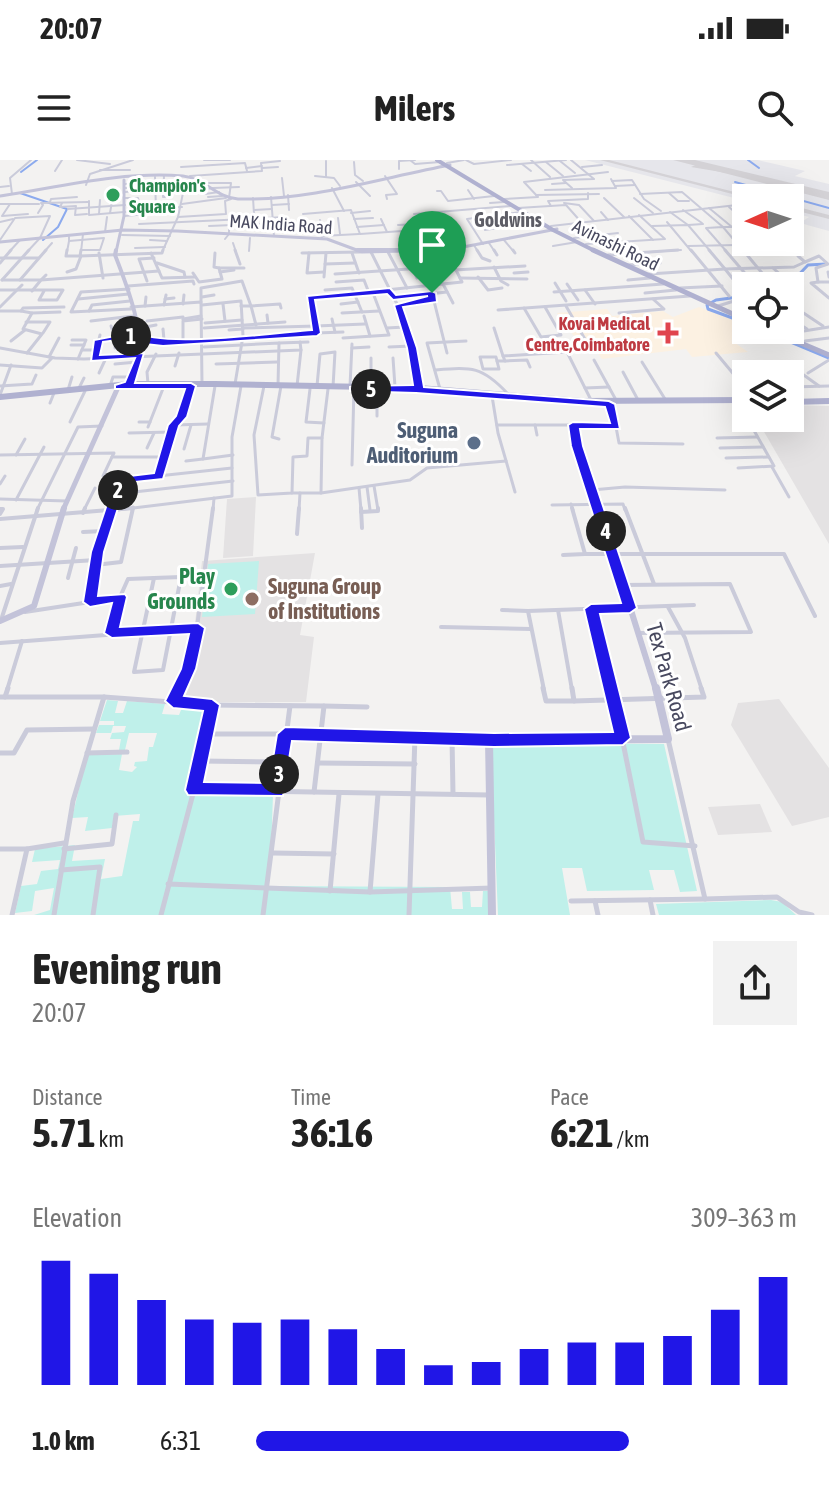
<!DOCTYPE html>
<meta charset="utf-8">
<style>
body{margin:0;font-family:"Asap Condensed",sans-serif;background:#f2f2f2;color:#222;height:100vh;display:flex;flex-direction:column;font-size:30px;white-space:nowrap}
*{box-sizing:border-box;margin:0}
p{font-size:26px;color:#767676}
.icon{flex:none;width:44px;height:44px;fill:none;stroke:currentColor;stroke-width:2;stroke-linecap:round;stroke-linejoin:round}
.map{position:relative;height:755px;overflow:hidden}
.details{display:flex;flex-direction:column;background:#fff;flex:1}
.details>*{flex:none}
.needle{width:52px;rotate:267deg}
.buttons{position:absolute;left:732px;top:24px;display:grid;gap:16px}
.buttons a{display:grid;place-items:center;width:72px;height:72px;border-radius:0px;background:#fff;box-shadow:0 8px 32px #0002;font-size:40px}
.pin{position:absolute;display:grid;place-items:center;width:68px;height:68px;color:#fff;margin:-82px -34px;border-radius:50% 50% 50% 0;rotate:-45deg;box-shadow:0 0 8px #0007}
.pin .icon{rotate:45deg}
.km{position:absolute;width:40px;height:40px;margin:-20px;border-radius:50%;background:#222;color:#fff;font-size:22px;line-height:40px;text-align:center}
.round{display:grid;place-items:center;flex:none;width:84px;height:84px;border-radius:0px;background:#f2f2f2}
.overview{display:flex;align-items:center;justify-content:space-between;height:136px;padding:0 32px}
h1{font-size:44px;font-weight:700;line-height:60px}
.stats{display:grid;grid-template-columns:repeat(3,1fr);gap:12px;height:136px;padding:8px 32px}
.stats div{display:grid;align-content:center}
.stats b{font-size:40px;font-weight:700}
.stats small{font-size:22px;font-weight:400}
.stats p{font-size:22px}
.chart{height:224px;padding:16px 32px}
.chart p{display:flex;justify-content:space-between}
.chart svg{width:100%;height:144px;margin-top:8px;stroke:#2016e7;stroke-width:6}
ul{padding:0 32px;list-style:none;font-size:26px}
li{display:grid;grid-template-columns:128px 96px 1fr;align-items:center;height:60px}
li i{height:20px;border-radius:10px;background:#2016e7}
.status{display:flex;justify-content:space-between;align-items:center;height:56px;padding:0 40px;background:#fff;direction:ltr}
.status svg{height:22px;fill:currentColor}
header{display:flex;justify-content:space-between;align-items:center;height:104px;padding:0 32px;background:#fff;font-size:36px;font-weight:700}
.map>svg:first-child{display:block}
</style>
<div class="status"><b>20:07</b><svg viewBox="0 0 49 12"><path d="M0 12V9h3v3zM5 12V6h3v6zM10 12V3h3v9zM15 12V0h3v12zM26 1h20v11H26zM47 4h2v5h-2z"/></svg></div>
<header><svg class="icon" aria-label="menu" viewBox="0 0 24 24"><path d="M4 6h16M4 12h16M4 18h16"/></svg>Milers<svg class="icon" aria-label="search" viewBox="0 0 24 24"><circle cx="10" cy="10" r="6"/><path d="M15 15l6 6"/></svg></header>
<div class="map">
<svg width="829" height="755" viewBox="0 0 829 755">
<rect width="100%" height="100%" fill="#f3f2f1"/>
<g fill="#e4e2e3">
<path d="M790,245L829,246V384L756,258H790Z"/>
<path d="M256,337L253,396L223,398L227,339Z"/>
<path d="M315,393L300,475L314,477L306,542H216L170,538L193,481L202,401Z"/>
<path d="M779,539L829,608V657L792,666L731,565L738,543Z"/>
<path d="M760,644L772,672L718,675L708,647Z"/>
</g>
<path fill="#fcf1e2" d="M699,147L746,165V170H757L772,176L731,180L748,192L692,197L686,189L602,199L595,189L584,190L557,153L607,149L612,156L663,151L673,157Z"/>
<path fill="#e6e6eb" d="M585,0H758L805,11L795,16L829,24V71L800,63L809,57L790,52V38H746V41Z"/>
<g fill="#bff0ea">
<path d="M259,401L255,454L202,457L208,404Z"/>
<path d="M107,540L118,541L115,553H123L127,541L165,544L162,554L179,555L183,545L210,546L191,631L273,634L271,692L265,726L450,727L452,749H463L462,732H470L471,747H482L483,731H489V755H34L50,750L54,728L35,731L32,751L15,753L21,726L37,724L41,711L58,709L60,700L32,702L35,689L75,685L72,701L105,699L101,719L122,716L133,661H139L140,654L114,656L112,668L85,671L88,657L72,658L87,595L122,594L119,610L132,612L137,607L134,606L135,602L147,601L149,587H153L157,573H129L125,590H119L121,579H110L112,573L124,572L126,566H113L111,573H96L99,565H114V561H100Z"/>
<path d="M495,583L664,584L697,731L680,732L674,710H649L654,730L587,731L582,708H562L570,755H498L491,587Z"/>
<path d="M771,740L782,742L796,755H659L656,744Z"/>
</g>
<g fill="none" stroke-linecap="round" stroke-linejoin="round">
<g stroke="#8caaee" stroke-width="2">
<path d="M21,12L37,0"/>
<path d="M20,33L67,49L58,67L43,80"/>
</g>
<g stroke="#8caaee" stroke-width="2">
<path d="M748,0L759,8"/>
<path d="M735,22L829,48"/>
</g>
<g stroke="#8caaee" stroke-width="3">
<path d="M788,126L808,105L826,104"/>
<path d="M746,136L716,140L707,145L708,149L746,163"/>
<path d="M762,170L829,198"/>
</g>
<g fill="#d4d2d6" fill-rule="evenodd">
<path d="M600,0H609L758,38H748Z"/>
<path d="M700,3L703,5L702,6L730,11L727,13L691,7Z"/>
<path d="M790,45L829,55V59L790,49Z"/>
</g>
<path fill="#d4d2d6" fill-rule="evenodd" d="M673,0H695L829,32V40Z"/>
<g stroke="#cacbda" stroke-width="2">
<path d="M77,0L110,4"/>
<path d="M204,0H230"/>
<path d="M410,0L415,4L440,2"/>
<path d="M466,0L474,4L511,0"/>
<path d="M531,0L550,17"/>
<path d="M571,0L594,19L563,20L572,28"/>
<path d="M326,1V17"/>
<path d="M560,1L575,13"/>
<path d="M354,2L355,15L363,21"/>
<path d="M546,2L563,16"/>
<path d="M447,3L464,0"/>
<path d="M522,4L531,11"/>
<path d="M507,5L566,0"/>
<path d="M181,7L245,3L247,11"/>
<path d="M582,7L602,5"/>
<path d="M246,8L262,6"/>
<path d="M262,8L278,7"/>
<path d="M399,9V1L415,0"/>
<path d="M100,10H130"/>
<path d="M55,11L62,0"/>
<path d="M164,16L163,37H170"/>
<path d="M176,16L183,33L178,57"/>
<path d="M190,16L262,11L261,3L280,1"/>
<path d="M315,16L334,18L340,26"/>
<path d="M385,16L397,34L386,35L387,39"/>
<path d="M155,17L156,50"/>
<path d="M282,18L284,36"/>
<path d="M612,21L632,20L644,39L661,51"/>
<path d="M356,22L370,36"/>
<path d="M205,23H231L229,38"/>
<path d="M125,24L154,22"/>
<path d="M552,24L566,23"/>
<path d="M86,25L90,14L133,0"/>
<path d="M615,26L635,25"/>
<path d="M0,27L9,26"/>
<path d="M125,28L154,26"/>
<path d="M190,28L201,26"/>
<path d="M213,28L239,27"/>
<path d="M332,28L344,51"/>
<path d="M468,30L474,39"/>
<path d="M545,30L616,28L611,19"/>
<path d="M437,31H441L448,41L494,36"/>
<path d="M125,32L180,27L196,31"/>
<path d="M183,33L212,28"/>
<path d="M669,33L678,41H689"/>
<path d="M12,34L10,18L31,0"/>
<path d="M205,34L219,32"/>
<path d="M640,34L682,32L723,67H732L709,48"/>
<path d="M288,35L289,50"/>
<path d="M536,35L599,34"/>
<path d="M208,37L222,36"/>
<path d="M271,37L274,76"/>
<path d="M124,38H138L141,51"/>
<path d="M253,38L254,54"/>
<path d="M604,38L624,57"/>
<path d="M634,38L653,53"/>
<path d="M504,39L538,37L524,22L608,12"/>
<path d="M89,41V55L182,47"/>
<path d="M50,42L51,39L77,37"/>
<path d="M62,43L60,47L76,46L75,55L87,54"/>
<path d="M490,43L504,42"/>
<path d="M564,43L579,45L594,61"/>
<path d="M0,44H10L2,56L28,54"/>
<path d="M10,44H39"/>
<path d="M182,44L226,38"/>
<path d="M272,45L289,44"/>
<path d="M551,46L548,41L588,39V33"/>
<path d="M729,47L746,62"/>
<path d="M518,48L566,45L582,63"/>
<path d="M68,49L125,45"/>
<path d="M254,50L272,49"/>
<path d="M683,50L702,63"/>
<path d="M601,52L608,60"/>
<path d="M670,52L688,65L703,64"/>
<path d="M38,53L43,45L41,43L88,42"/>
<path d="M110,53L113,36"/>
<path d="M351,53L370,51"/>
<path d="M99,54L100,40"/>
<path d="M303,54L351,50L360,74L444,68L450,89"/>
<path d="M414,54L510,46"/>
<path d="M124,56L149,54"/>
<path d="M629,56L653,80"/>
<path d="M429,57L436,68"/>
<path d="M338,58L340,74"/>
<path d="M415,58L421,70"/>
<path d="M354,59L373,58"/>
<path d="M381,59L387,72"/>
<path d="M320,60L322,78"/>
<path d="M0,62L13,59"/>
<path d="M667,62L692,92"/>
<path d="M139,64L287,57"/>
<path d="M487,64L531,58"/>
<path d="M398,65L417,64"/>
<path d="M209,66L282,63"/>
<path d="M551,66L737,45"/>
<path d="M652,66L688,65L711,92"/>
<path d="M357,67L384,65"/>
<path d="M257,69L293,68"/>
<path d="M455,69L463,87"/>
<path d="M485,70L539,62"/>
<path d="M402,71L406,91"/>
<path d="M105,72L107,57"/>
<path d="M122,75L170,76"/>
<path d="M322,76L359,74"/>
<path d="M69,77V81L104,78L100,90H81"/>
<path d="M574,78L618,73"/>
<path d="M225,79L229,74V65"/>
<path d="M0,80L15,58L50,56L40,78L27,92"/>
<path d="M150,80L167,81"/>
<path d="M504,80L514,92"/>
<path d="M233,83L236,92"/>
<path d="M489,83L495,92"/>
<path d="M483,84L467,59L521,52"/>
<path d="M586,84L665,79L639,55"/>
<path d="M474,85L478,92"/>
<path d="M553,86L577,82"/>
<path d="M688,86L737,85"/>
<path d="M135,88L165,87"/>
<path d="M445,89L447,92"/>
<path d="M249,91L250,78"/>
<path d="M9,92L20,80"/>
<path d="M44,92L52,83"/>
<path d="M67,92L69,81"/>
<path d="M81,92L83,74"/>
<path d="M162,92L178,57L226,54L225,41L231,39"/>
<path d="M347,92H360"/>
<path d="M649,92L681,90"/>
<path d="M727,92L706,68L723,67L744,92"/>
</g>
<g stroke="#cacbda" stroke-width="3">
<path d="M67,90L66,96H80"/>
<path d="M81,90L80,96L162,93L163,90"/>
<path d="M235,90L240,104"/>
<path d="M477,90L482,98L490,101"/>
<path d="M494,90L497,95"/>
<path d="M513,90L515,93"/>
<path d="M691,90L729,136"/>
<path d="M725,90L755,125L738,126"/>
<path d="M743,90L767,119L752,121"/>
<path d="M371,92L402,154L419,228"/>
<path d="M388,92L407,128"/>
<path d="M405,92L417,118"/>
<path d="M99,93L103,118"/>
<path d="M151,93L162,118L195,117"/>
<path d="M302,93L360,92"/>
<path d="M309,93L307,113L324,112"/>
<path d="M352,93L359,113"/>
<path d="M608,95L678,90"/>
<path d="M0,98H38"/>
<path d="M805,102L819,96L828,104L816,108L818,122L811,123L829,138"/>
<path d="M0,103L11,90"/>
<path d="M157,103L184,112L185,117"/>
<path d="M325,104L355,103"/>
<path d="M628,105L660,103"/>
<path d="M494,107L501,121L508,125"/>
<path d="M219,108H244"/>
<path d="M431,108L436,117"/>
<path d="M725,109L794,107L805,102L798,96"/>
<path d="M725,109L745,134"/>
<path d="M455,110L525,106"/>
<path d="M67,112L76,109L81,96"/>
<path d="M220,112L234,110"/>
<path d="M828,112L829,117"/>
<path d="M193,113L199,122L222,119L219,108L214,107L215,93"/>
<path d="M514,113L528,112"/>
<path d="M335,114L438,107"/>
<path d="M649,114L725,109L709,90"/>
<path d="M324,117L326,93"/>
<path d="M478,117L488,130L502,128"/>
<path d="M460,118L527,119"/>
<path d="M767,118L783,117L773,108"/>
<path d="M2,120L29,90"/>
<path d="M2,120H41L46,115"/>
<path d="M20,120L46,90"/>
<path d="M628,120L650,118"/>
<path d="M147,121L139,99L154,98"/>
<path d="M336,122L364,120L369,133"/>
<path d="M818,122H829"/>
<path d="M555,123L566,141"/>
<path d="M443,124L453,143"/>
<path d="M567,124L578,140"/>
<path d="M128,126L193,121L194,124"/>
<path d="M680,128L722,126"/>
<path d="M129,129L81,132L71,152L131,149"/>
<path d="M0,130H63L57,140H39L44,131"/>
<path d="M325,130L352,128L362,152"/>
<path d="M585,130L595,144"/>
<path d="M32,131L41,120L159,111"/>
<path d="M554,132L663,124"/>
<path d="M432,133L447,193"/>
<path d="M645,133L676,130"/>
<path d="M202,137L214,135"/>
<path d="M393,138L447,132"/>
<path d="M78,139L129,134"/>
<path d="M165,139L174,138"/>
<path d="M201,142V128L242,121L251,146H241"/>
<path d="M183,144L184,135"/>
<path d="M223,144L225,161"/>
<path d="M341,144L358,142"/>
<path d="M790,144L823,166"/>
<path d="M164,145L166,135"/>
<path d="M202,145L241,141L243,176L235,224"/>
<path d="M398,145L431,140"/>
<path d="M145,146L146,137"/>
<path d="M566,146L590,188"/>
<path d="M718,146L734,141"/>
<path d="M0,147L22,125"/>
<path d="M131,147L201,142L202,224"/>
<path d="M524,148L541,177L561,175L545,147"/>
<path d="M498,150L690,136"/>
<path d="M0,151H21"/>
<path d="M89,151L92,145L130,141"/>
<path d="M32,153L60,152"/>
<path d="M342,153L379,151"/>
<path d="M619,153L664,149L653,139"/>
<path d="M267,155L268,163"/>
<path d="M364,156L370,176"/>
<path d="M790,158L807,169"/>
<path d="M183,159L201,156"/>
<path d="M332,159L335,172"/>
<path d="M91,161L133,156"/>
<path d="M147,161L183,157"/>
<path d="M26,162H50L43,173"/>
<path d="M205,163L242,160"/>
<path d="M365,164L316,166L310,138L462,122L446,90"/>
<path d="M256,165L251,146L280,144L281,148"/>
<path d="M111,166L112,169L134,166"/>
<path d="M204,168L285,162"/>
<path d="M387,168L405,167"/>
<path d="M494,168L503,196L567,192L592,242"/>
<path d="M135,169L156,165"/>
<path d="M163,169L164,180"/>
<path d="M229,170L243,169"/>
<path d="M317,173L343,172"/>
<path d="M785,174L829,167"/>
<path d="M115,178V188"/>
<path d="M343,178L389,175L373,133"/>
<path d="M72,180H86L78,199"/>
<path d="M99,180L136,175"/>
<path d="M183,180V161L202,159"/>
<path d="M11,181L25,170"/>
<path d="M139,181L164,180L163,183L317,173L316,166L243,168"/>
<path d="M805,181L829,178"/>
<path d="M279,183L308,182"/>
<path d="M71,185H84"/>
<path d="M204,187L279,183L278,225"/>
<path d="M389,187L411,186"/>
<path d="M0,188L55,198L84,199L301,190L300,182"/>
<path d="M352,188L369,187"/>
<path d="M82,190H96"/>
<path d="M27,193L42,174L23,169L32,153L21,151L23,148L64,147"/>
<path d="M716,193L746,229"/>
<path d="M49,197L59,178"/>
<path d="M480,197H496L499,209H483Z"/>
<path d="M371,198V227"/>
<path d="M393,198L395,227"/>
<path d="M94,199L100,175"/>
<path d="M594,200L616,240"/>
<path d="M497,201H505L503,196"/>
<path d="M505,201L527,200L530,207"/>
<path d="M642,202L665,239"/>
<path d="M115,204L137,202"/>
<path d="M216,204L277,202"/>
<path d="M0,205L42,208L52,198"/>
<path d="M175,206L179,193"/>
<path d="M743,207L794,208L819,226"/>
<path d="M435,210C472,207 482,206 508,234"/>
<path d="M623,212L638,240"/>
<path d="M99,213L106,198"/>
<path d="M808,213L829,200"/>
<path d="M148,224L147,212L156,194"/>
<path d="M0,226L32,224L36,215"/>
<path d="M110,226L113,217H132"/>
<path d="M215,226L203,299L233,295"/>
<path d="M264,226L254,275L258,335L292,333L293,297L307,296L308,278H322L328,229"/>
<path d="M297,226L301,190"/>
<path d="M317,226L320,194L335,192L333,227"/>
<path d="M350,226L352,184"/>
<path d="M790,227L829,226"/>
<path d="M79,228L84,218"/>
<path d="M585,228L609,227"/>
<path d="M310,229L306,262L324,263"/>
<path d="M377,229V256"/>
<path d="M440,229L427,183L466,181"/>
<path d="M68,230L72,217"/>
<path d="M0,235L11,205"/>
<path d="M492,236L498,273L515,332"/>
<path d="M735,241L746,257"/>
<path d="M50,243L54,233"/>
<path d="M70,262L85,231"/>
<path d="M139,262H150"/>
<path d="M175,264L181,257L191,226"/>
<path d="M497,265H573"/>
<path d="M535,265L537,275"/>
<path d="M148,267L164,226"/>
<path d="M616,267L619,283L683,284"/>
<path d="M129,273L172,272"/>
<path d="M322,278L321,333L410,320L427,308L506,301"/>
<path d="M717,278L757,277"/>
<path d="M279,279L272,277L281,226"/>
<path d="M147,288L154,273"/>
<path d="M720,288L763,287"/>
<path d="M184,289L191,265"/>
<path d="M0,295L114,293L112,297"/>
<path d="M16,295L25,279"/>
<path d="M726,298L768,297"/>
<path d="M186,301L203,299"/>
<path d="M352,305L354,227"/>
<path d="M772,307L789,337"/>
<path d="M738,308L774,306L747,258"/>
<path d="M103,316L112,297H165"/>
<path d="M159,316L174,265L208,264"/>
<path d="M0,324L5,316"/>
<path d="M374,326L378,350"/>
<path d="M367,327L370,350"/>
<path d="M359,328L361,350"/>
<path d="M592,330L625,327L725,330"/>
<path d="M292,333H321"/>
<path d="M116,334L233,321"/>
<path d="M0,339L67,341"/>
<path d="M16,340L44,287"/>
<path d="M571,344L573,350"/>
<path d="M552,345L623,344L625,350"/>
<path d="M0,349L2,350"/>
<path d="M37,350L78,267L102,266"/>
<path d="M84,350L95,328"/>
<path d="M111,350L121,320L232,308"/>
<path d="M117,350L232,336V277L241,226"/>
<path d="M132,350L133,347"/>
<path d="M213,350L214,338"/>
<path d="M299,350L300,333"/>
</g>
<g stroke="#cacbda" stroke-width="4">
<path d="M361,348L362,368"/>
<path d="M625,348L654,424"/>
<path d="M0,349H3L0,354"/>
<path d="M361,352L378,351V348"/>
<path d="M83,353L85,348"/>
<path d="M0,359L133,348"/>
<path d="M83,372L103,371"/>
<path d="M297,374L299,348"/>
<path d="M0,388L23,387"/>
<path d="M585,394H784L815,456"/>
<path d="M563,395L585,394L572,348"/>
<path d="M95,405L121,402L133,348"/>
<path d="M0,406L96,400"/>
<path d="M181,417L204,415"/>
<path d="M181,417L163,510L134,512L154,418Z"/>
<path d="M68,418L76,388"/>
<path d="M622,425L730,424L751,472L638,473"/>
<path d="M0,426L11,424"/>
<path d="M90,442L120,437L128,419L154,418"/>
<path d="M668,447L685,478L702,530"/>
<path d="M502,450L528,451"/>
<path d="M558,450L572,530"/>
<path d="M591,450L613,530"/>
<path d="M25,452L90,442L97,392L112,348"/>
<path d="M2,457L38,348"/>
<path d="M441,467L531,469"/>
<path d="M112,473L120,437"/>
<path d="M0,483L198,468"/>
<path d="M7,530L22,481"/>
<path d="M178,530L197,467L213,348"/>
<path d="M544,530L528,451L694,445"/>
</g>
<g stroke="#cacbda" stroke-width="5">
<path d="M543,528L546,541H574L572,528"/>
<path d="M612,528L643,682L695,686"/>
<path d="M0,537H104L212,545L194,630L489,635"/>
<path d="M5,537L8,528"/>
<path d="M173,541L178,528"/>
<path d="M574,541L704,537L701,528"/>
<path d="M212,545L324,546L314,632"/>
<path d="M324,546L367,547"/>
<path d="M206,574H368L489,580"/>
<path d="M452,577L453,634"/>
<path d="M668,579L705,739L777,737L799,752L812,755"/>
<path d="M0,593H14L27,570L94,569"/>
<path d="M87,593L127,592"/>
<path d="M200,601L281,602"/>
<path d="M318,603L415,604"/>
<path d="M0,689H27"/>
<path d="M64,689L112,684L116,655"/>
<path d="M273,693L334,694"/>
<path d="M61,710L100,707L93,755"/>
<path d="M168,724L370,732L492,728"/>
<path d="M330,731L339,634"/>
<path d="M370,732L378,634"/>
<path d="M650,740L653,755"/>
<path d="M571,741L705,739"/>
<path d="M595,741L598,755"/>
<path d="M12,755L27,689L64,683"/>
<path d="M54,755L73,641L104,537"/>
<path d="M161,755L194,630"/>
<path d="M263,755L290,546"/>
<path d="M409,755L415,576"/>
</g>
<g stroke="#c3c3d9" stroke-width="3">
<path d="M0,36C59,27 122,11 183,16C204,18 217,38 238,39C309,41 381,18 450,5"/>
<path d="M0,82L123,70L177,71L327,79L362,92L406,91L463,87L557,69"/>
<path d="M116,92L124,56V20"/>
</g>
<g stroke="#c3c3d9" stroke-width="4">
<path d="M116,90L115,95C126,123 148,178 136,207"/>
<path d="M357,90H417"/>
</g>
<g stroke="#c3c3d9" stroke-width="5">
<path d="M129,224L137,205"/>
<path d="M63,350L119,225"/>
<path d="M599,350L573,265L616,267L608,242"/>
</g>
<g stroke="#c3c3d9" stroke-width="6">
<path d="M599,348L656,530"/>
<path d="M0,461L34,446L64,348"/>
</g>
<path stroke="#c3c3d9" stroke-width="8" d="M492,755L489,580L668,579L656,528"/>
<path stroke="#b0b1d0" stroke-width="4" d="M437,0L553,70L597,92"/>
<g stroke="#b0b1d0" stroke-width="5">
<path d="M593,90L746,160"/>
<path d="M770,170L829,195"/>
</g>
<g stroke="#b0b1d0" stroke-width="6">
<path d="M0,237L129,224H215L419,228L581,241L746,240"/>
<path d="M790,242L829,241"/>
</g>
</g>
<path fill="#2016e7" stroke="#fff" stroke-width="2" fill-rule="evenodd" d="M390,128L396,135L432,131L436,133L437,142L403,147L417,188L424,227L609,241L615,244L620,269H580L583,286L637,448L630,453L600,454L631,578L623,585L494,587L292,581L283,636L188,635L185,630L203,551L173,548L165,541L181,509L189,474L112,478L104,473L112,443L90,447L83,442L91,392L115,320L121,317L154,313L168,265L176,256L185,229H115V225L125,222L135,198L91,201L94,180L136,172C161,188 274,173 312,170L307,136ZM387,134L393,140L428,136L394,145L407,188L413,225L354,226L350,227V231L416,233L605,247L610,263L573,262L568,265L571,286L621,443L591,444L584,449L613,572L494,573L285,567L277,574L269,623L204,622L220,545L212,539L184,536L196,509L205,468L198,463L120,467L127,437L125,434L98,436L104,392L126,323L163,319L179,266L187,257L196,226L191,223H135L144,193L100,195L103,182L133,178L136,183L163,186L317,176L321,173L315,140Z"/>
<g fill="#2e9e5b" stroke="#fff" stroke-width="3">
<circle cx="113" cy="35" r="8"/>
<circle cx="231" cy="429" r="8"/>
</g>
<path fill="#e0444e" stroke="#fff" stroke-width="3" d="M664 161h8v8h8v8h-8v8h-8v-8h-8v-8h8z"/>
<circle fill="#5c6f8a" stroke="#fff" stroke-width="3" cx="474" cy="283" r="8"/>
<circle fill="#8d6e63" stroke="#fff" stroke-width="3" cx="252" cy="439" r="8"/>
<g text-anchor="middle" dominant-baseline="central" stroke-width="6" stroke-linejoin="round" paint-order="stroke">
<g font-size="18" font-weight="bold" fill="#27864d" stroke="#fff" text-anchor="start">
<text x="129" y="25">Champion's<tspan x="129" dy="21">Square</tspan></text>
</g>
<g font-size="18" fill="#48495f" stroke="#fff">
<text transform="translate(281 64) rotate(4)">MAK India Road</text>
<text transform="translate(616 85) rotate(26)">Avinashi Road</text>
</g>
<g font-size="18" font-weight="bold" fill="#be3a42" stroke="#fff" text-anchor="end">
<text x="650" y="163">Kovai Medical<tspan x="650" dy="21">Centre,Coimbatore</tspan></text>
</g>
<g font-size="20" font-weight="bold" fill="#5d5d66" stroke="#fff">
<text x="508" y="59">Goldwins</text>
</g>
<g font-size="22" font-weight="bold" fill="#4e5e75" stroke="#fff" text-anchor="end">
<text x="458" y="270">Suguna<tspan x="458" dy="25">Auditorium</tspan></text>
</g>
<g font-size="22" font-weight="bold" fill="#27864d" stroke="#fff" text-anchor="end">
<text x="215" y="416">Play<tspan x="215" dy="25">Grounds</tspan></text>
</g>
<g font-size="22" font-weight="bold" fill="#785e54" stroke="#fff" text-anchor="start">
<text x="268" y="426">Suguna Group<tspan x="268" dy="25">of Institutions</tspan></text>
</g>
<g font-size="22" fill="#48495f" stroke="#fff">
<text transform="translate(669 517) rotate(74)">Tex Park Road</text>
</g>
</g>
</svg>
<div class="buttons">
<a><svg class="needle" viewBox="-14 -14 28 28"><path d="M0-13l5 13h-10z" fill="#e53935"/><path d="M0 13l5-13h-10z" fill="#767676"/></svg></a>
<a><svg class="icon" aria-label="locate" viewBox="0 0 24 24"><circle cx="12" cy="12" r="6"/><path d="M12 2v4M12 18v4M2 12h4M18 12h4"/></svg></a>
<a><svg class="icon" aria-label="layers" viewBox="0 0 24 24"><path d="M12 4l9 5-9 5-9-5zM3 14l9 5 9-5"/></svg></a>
</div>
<div class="pin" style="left:432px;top:133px;background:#1e9e55"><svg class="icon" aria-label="arrive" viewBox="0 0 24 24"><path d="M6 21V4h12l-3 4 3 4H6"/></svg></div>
<b class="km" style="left:131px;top:176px">1</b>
<b class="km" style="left:118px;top:330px">2</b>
<b class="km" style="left:279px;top:614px">3</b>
<b class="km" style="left:606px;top:371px">4</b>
<b class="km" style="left:371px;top:229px">5</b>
</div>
<section class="details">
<div class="overview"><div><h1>Evening run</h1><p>20:07</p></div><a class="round"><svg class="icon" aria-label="share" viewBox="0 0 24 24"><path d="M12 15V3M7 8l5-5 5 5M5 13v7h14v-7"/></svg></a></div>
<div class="stats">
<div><p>Distance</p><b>5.71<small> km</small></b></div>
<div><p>Time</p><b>36:16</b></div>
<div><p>Pace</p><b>6:21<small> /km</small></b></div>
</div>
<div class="chart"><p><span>Elevation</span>309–363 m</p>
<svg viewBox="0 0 160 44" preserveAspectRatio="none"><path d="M5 44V6M15 44V10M25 44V18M35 44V24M45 44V25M55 44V24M65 44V27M75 44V33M85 44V38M95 44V37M105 44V33M115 44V31M125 44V31M135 44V29M145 44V21M155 44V11"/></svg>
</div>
<ul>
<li><b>1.0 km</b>6:31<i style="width:69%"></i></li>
</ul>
</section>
